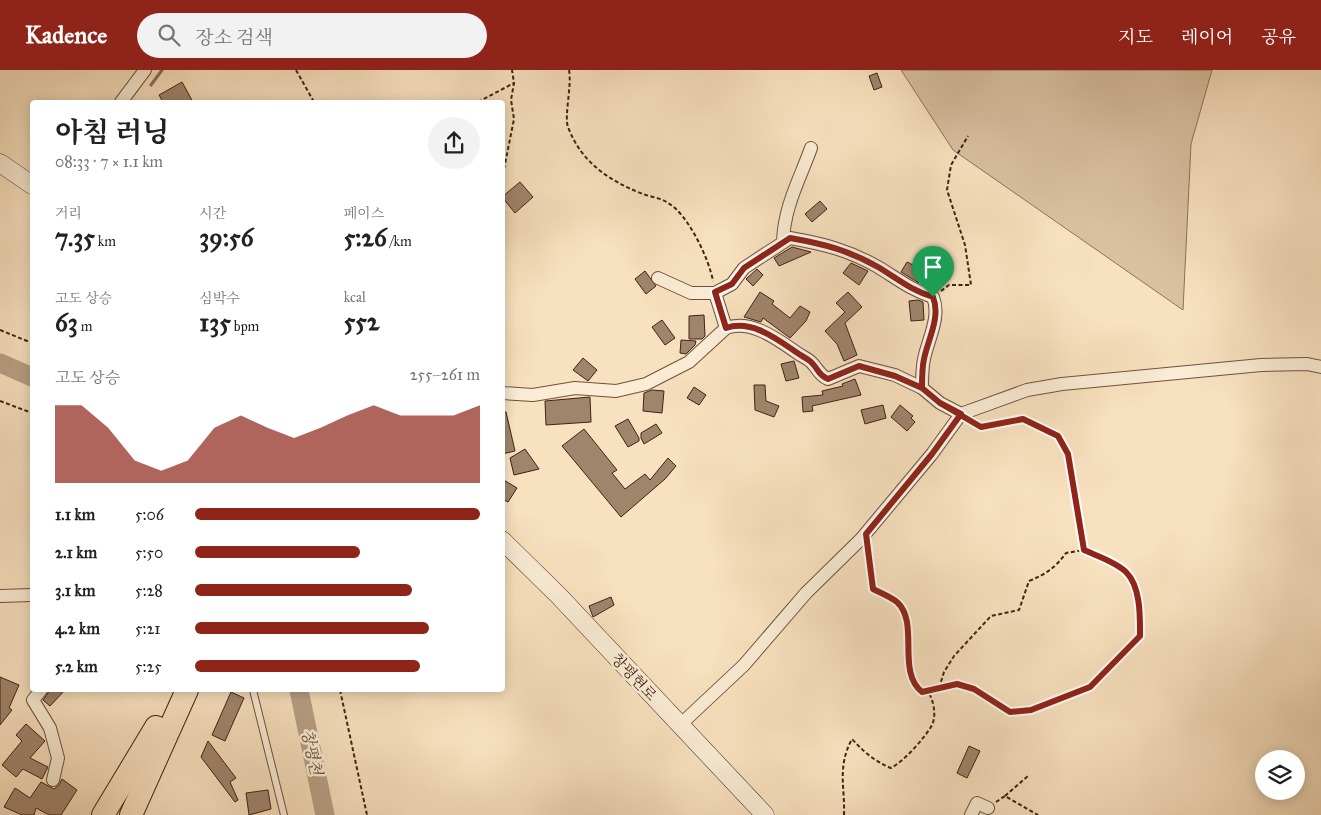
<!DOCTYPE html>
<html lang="ko">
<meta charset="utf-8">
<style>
body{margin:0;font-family:"IM FELL Great Primer","Noto Serif KR",serif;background:#f2f2f2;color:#222;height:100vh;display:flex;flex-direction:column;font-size:19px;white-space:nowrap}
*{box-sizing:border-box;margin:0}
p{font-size:16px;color:#767676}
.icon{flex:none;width:28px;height:28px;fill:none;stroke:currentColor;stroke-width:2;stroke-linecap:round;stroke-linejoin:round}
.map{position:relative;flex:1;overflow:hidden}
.details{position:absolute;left:30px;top:30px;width:475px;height:592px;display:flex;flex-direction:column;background:#fff;border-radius:5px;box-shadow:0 2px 12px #0003}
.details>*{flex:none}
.buttons{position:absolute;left:1255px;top:680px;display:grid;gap:10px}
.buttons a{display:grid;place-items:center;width:50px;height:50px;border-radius:50%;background:#fff;box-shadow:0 2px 12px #0003;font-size:25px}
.pin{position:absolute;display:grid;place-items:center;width:42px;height:42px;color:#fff;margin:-51px -21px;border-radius:50% 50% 50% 0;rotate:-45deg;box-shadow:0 0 5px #0007}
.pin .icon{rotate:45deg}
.round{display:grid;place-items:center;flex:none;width:52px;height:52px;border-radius:26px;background:#f2f2f2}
.overview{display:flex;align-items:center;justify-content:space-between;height:85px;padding:0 25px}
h1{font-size:28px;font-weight:700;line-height:38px}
.metrics{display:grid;grid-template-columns:repeat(3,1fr);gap:8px;height:85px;padding:5px 25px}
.metrics div{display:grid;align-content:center}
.metrics b{font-size:25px;font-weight:700}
.metrics small{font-size:14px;font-weight:400}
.metrics p{font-size:14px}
.chart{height:140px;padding:10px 25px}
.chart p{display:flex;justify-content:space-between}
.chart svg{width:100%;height:90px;margin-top:5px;fill:#8f2418;opacity:.7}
ul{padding:0 25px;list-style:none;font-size:16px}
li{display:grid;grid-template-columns:80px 60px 1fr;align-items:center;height:38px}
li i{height:12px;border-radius:6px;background:#8f2418}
header{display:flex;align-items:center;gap:30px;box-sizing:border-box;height:70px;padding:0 25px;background:#8f2418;color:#fff}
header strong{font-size:24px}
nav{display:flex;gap:28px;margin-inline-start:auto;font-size:18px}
.search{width:350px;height:45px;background:#f2f2f2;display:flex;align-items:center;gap:12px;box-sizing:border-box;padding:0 18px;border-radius:28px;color:#767676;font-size:19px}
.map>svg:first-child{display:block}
</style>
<header>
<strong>Kadence</strong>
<div class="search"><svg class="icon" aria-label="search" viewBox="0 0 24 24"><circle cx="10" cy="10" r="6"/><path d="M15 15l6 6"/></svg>장소 검색</div>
<nav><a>지도</a><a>레이어</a><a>공유</a></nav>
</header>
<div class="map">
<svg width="1321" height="745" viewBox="0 0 1321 745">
<rect width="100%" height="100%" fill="#f8e1bf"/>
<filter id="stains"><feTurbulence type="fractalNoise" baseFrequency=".004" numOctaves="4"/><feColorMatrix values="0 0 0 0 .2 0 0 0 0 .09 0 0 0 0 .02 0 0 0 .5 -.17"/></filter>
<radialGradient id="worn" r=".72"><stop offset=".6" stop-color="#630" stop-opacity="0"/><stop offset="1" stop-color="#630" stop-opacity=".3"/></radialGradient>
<path fill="#d9c1a2" stroke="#8c725b" d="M901,0H1212L1191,74L1183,240L953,80Z"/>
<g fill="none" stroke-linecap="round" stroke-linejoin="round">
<path stroke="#896e58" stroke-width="3" d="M151,15L162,0"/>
<g stroke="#b9a085" stroke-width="19">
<path d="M0,293L32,307"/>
<path d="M299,620L325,745"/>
</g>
</g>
<g fill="#a0856d" stroke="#402214">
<path d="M877,3L882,17L874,20L869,6Z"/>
<path d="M182,12L193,32H163L159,25Z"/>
<path d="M520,112L533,127L515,143L502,127Z"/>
<path d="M820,131L827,139L812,152L805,144Z"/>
<path d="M792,177L811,182L779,196L774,188Z"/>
<path d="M942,184L948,205L935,208L930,187Z"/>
<path d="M907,192L915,196L913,200L923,206L919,213L901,202Z"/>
<path d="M851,193L868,201L859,215L843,203Z"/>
<path d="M757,199L763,205L753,216L746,209Z"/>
<path d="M645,201L656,216L646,224L635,209Z"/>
<path d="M760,222L774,231L772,234L790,248L800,236L810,242L806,251L790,268L763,248L761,252L744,247Z"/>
<path d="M848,222L862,237L845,253L857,285L844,291L837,274L825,261L845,242L836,233Z"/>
<path d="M918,230L923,232L924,250L911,251L909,231Z"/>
<path d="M704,245L705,266L702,269H689V246Z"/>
<path d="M662,250L675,268L665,275L652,257Z"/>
<path d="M681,270L696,271L695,275L686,284L680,283Z"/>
<path d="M583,288L597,300L588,311L573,300Z"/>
<path d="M794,291L799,308L786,311L781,294Z"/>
<path d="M855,309L861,325L812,336L813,341L803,342L802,327L823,325L822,321L843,316L842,314Z"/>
<path d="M754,315H765L766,331L779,336L774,347L755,340Z"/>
<path d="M694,317L706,325L699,335L687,328Z"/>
<path d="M652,320L664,321L662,343L643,341L644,323Z"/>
<path d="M590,327L591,352L546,355L545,331Z"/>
<path d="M883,335L886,348L865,354L861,340Z"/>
<path d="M900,335L913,346L911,348L915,352L907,361L891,347Z"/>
<path d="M502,342H506L515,381L502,384Z"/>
<path d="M628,349L639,368V371L628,377L615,356Z"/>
<path d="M656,354L662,363L644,374L641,368V363Z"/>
<path d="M584,359L617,400L612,403L625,419L645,404L650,410L668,388L676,396L665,409L621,447L562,376Z"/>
<path d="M525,379L539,399L514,405L510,388Z"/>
<path d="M502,409L517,418L508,432L502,429Z"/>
<path d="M611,527L614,535L593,547L589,536Z"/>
<path d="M0,607L19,615L9,638L12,640L0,655Z"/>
<path d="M50,620H65L50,636L43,630Z"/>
<path d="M231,622L244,628L225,671L212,665Z"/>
<path d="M26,654L45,671L30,688L48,697L42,709L23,699L16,707L2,695L22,671L16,665Z"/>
<path d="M208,671L236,708L230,712L238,730L235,732L201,687Z"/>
<path d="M969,676L980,681L967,708L957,703Z"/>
<path d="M62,709L77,720L61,745H49L36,738L34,745H22L4,737L15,718L30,728L41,712L54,719L59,715Z"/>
<path d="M268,720L271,739L249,745L246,723Z"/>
</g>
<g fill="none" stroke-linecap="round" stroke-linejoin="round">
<defs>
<path id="service" d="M253,620L284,745"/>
<g id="minor">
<path d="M121,32L145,0"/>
<path d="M783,172C784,137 799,111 811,78"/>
<path d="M658,208L691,223H715L732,214L744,198L790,168C824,174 848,180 878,197C898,209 911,220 933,227C941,247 928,269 924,289C922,298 922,309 922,318"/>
<path d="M715,223L726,258"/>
<path d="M502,323L533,325L575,318L616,321L646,314L689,292L726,258C751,249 777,269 796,282C801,286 809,289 812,293C819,300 819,305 828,309L859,296L895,305L922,318L940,333L961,344"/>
<path d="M0,526L32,525"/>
<path d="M41,620L33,630L50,658L58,688L53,710"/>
<path d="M680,655L744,595L806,523L861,469L932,384L961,344L1027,320L1062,314L1261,295L1307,294L1321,297"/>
<path d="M971,745L977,733L988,738"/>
</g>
<g id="secondary">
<path d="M0,93L32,115"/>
<path d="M502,470L559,526L765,745"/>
</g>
<g id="motorway">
<path d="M103,745L156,657"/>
<path d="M131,745L187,620"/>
</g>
</defs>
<use href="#service" stroke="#6e523f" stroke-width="8"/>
<use href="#minor" stroke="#6e523f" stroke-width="14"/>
<use href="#secondary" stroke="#402214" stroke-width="19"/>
<use href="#motorway" stroke="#402214" stroke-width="24"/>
<g stroke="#402214" stroke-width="2" stroke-dasharray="4 2.5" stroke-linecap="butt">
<path d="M296,0L314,32"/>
<path d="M569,0C572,16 564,46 568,57C581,92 609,111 643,124C651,127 661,128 668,133C688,144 709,189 713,211"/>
<path d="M478,32L514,13"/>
<path d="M504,99L514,49L511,30L514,13L512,0"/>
<path d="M941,221L949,215H971L965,175L947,120L951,95L968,66"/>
<path d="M0,260L32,273"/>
<path d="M0,331L32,343"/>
<path d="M868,478L873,519C881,523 891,527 897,532C920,553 896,601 922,622L957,614L974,619L1010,642L1031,640L1090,617L1140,567C1140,547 1141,517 1126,502C1116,492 1097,486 1084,480L1068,384L1058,366L1023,349L981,357L972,351"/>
<path d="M939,618L944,602L954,586L991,546L1019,540L1029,511C1046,504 1055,498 1066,483L1084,480"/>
<path d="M340,620L367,745"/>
<path d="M1005,726L1029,705"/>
<path d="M996,732L1005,726L1038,745"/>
<path d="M844,745C845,716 837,697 852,669C864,682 874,691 891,698C903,692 925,668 932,655C937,644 933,630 928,621"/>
</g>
<use href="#service" stroke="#faecd5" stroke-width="6"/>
<use href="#minor" stroke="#faecd5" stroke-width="12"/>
<use href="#secondary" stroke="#faecd5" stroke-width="18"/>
<use href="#motorway" stroke="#f8e1bf" stroke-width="22"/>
</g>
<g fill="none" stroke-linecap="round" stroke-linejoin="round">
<defs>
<path id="route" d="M933,227C941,247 928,269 924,289C922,298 922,309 922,318L940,333L961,344L932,384L866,464L873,519C881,523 891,527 897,532C920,553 896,601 922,622L957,614L974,619L1010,642L1031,640L1090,617L1140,566C1140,547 1141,517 1126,502C1116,492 1097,486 1084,480L1068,384L1058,366L1023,349L981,357L940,333L922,318L895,306L859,296L828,309C818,305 819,300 812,293C809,289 801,286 796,282C777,269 751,249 726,258L715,222L732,214L744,198L790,168C824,174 848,180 878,197C898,209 910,220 933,227"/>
</defs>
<use href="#route" stroke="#fff" stroke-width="10"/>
<use href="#route" stroke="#8f2418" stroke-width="6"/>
</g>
<g text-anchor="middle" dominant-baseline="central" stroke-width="5" stroke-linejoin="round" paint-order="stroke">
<g font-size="15" fill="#402214" stroke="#faecd5">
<text transform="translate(634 607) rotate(47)">창평현로</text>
</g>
<g font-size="16" font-style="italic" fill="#6a4e3c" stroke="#faecd5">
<text transform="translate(312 682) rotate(78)">창평천</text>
</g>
</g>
<rect width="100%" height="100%" filter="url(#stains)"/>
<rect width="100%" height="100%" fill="url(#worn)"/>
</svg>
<div class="buttons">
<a><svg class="icon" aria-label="layers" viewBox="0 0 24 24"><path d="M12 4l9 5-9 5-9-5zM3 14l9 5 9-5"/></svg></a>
</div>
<div class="pin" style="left:933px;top:227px;background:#1e9e55"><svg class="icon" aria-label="arrive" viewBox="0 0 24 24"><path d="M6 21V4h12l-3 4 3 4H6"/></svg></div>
<section class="details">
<div class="overview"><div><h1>아침 러닝</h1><p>08:33 · 7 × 1.1 km</p></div><a class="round"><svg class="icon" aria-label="share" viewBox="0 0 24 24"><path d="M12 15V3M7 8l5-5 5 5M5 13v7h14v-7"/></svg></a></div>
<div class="metrics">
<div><p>거리</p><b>7.35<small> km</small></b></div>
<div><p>시간</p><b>39:56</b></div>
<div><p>페이스</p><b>5:26<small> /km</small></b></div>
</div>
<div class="metrics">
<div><p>고도 상승</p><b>63<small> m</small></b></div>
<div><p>심박수</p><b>135<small> bpm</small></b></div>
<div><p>kcal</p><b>552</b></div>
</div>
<div class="chart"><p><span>고도 상승</span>255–261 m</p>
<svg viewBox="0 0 160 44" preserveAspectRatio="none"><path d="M0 44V6L10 6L20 17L30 33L40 38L50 33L60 17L70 11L80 17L90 22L100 17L110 11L120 6L130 11L140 11L150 11L160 6V44z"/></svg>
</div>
<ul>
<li><b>1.1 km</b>5:06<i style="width:100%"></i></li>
<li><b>2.1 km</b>5:50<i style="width:58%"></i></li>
<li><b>3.1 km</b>5:28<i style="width:76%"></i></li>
<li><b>4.2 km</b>5:21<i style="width:82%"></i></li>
<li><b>5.2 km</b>5:25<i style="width:79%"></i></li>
</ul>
</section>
</div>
